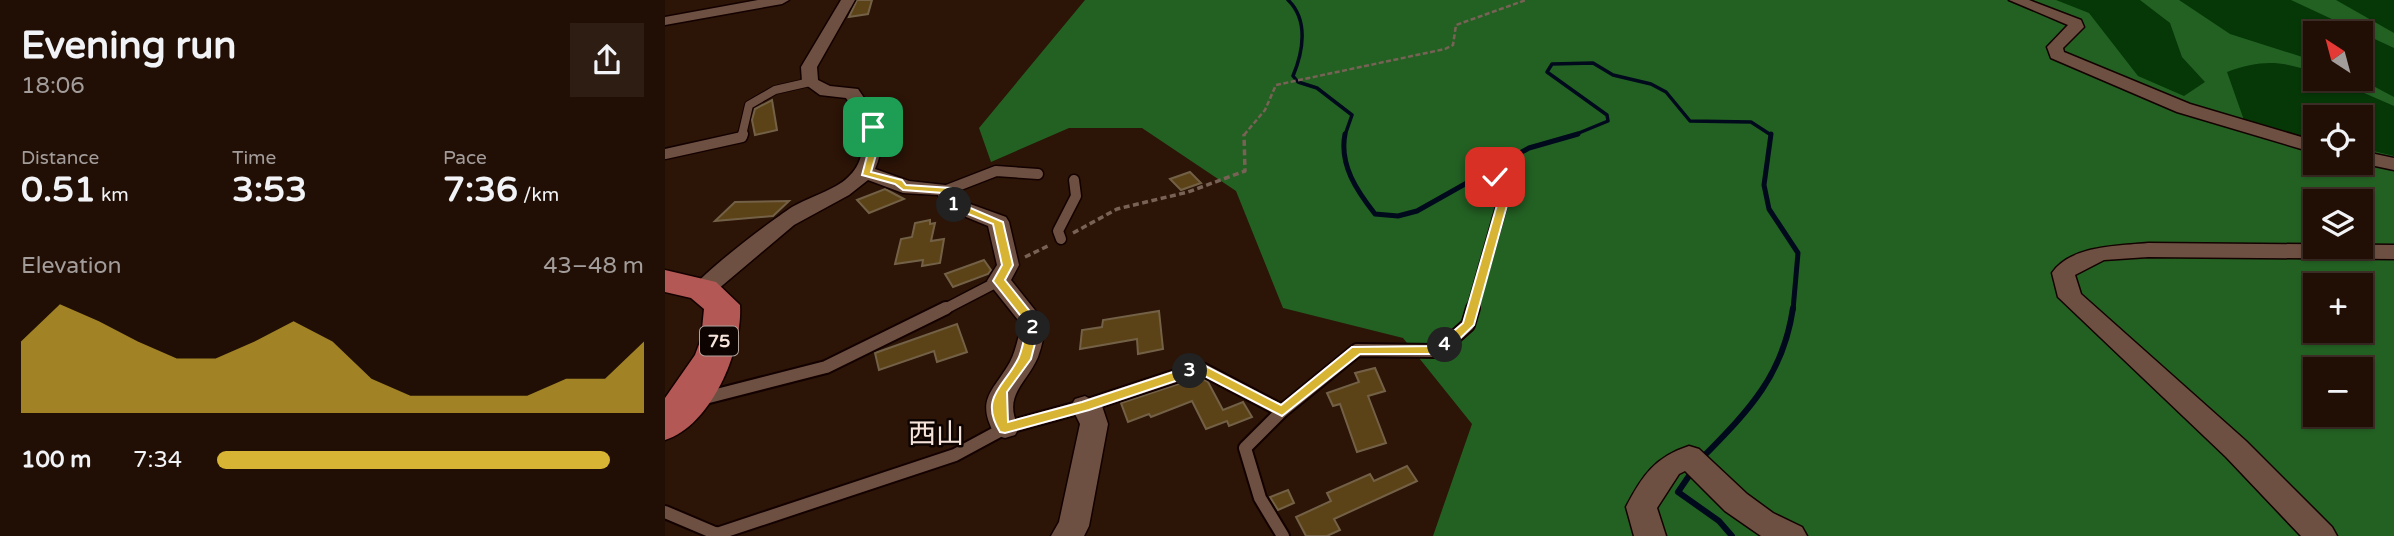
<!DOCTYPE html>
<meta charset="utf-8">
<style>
body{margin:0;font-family:"Varela Round","Noto Sans JP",sans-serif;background:#2d1d13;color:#f1f3f6;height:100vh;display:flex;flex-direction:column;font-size:26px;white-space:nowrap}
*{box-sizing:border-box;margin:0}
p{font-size:23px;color:#a29c9a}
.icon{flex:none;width:38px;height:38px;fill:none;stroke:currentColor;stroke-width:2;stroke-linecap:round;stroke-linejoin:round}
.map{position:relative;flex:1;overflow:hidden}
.sheet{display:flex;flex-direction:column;background:#210f05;width:665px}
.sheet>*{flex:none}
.needle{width:46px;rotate:324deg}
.controls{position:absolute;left:1638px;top:21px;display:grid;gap:14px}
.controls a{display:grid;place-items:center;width:70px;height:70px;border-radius:0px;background:#210f05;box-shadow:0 2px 5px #0004,0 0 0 2px #3e2f27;font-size:35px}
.pin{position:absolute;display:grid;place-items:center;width:60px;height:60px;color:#fff;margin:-30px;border-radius:14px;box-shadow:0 4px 10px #0006}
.km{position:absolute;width:35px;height:35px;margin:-18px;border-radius:50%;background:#222;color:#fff;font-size:19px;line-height:35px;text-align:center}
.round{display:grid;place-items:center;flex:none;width:74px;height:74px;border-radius:0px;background:#2d1d13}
.overview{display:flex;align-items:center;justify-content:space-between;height:119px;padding:0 21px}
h1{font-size:38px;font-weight:700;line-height:52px}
.stats{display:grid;grid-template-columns:repeat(3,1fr);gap:10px;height:119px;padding:7px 21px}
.stats div{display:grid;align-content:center}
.stats b{font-size:35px;font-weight:700}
.stats small{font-size:19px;font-weight:400}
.stats p{font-size:19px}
.chart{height:196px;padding:14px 21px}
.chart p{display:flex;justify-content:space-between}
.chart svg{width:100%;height:126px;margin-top:7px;fill:#d8b434;opacity:.7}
ul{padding:0 21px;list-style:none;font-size:23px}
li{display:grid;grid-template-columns:112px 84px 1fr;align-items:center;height:52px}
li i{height:18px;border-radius:9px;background:#d8b434}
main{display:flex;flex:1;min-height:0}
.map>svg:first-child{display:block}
</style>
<main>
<section class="sheet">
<div class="overview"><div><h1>Evening run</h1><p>18:06</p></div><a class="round"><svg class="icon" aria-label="share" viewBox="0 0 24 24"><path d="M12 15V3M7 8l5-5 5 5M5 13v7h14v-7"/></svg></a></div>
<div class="stats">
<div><p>Distance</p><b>0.51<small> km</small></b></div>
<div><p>Time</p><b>3:53</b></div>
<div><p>Pace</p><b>7:36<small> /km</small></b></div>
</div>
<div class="chart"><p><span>Elevation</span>43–48 m</p>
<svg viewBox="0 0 160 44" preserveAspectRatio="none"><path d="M0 44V19L10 6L20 12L30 19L40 25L50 25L60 19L70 12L80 19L90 32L100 38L110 38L120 38L130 38L140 32L150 32L160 19V44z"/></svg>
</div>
<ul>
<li><b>100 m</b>7:34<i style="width:92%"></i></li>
</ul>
</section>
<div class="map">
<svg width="1729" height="536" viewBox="0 0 1729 536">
<rect width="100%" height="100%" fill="#2c1407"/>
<path fill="#063707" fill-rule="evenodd" d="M1295,0H1729V282L1696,247V201H1650ZM1650,33H1696V79H1650ZM1650,117H1696V163H1650Z"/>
<g fill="#236123" fill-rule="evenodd">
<path d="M420,0H1391L1424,13L1473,76L1519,96L1540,82L1517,57L1505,23L1475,0H1514L1565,34L1650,61V73C1617,60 1595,60 1562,72L1580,123L1593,128L1650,139V163H1696V148L1729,156V536H768L807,424L738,338L618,308L571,191L477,128H404L326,162L314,128ZM1650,201H1696V247H1650ZM1650,285H1696V331H1650ZM1650,369H1696V415H1650Z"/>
<path d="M1626,0H1671L1729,33V48Z"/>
<path d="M1667,79H1695L1729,97V106Z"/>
</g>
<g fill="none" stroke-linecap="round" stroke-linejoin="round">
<g stroke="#000a1c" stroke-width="3.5">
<path d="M623,0C644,20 638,52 628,76L633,82L652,88L687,115L680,135"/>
<path d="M909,135L943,121L942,115L882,72L887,64L928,63L948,75L986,84L1001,92L1025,121L1086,122L1106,135"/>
</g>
<g stroke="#000a1c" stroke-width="5">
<path d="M680,134C674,165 692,191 710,214L733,216L752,211L864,148L913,134"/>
<path d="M1106,134L1099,185L1104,209L1133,253L1128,310"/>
</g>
<g stroke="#000a1c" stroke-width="6">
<path d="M1036,459C1082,412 1118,377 1128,308"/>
<path d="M1028,470L1013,492L1054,521L1067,536"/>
</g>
</g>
<g fill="#5c4217" stroke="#736147" stroke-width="2">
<path d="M192,0H207L203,14L184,17Z"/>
<path d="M107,100L112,130L90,135L87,120L90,109Z"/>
<path d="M525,172L536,183L516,190L505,179Z"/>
<path d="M220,189L239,199L204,213L192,200Z"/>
<path d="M124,201L108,216L50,221L70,202Z"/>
<path d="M265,220V224L270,223L266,241L279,239L275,263L257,266L258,260L230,264L236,239L247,237L250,223Z"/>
<path d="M319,260L326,270L323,274L288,287L280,274Z"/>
<path d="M494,311L498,349L473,354L472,339L415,349L417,330L437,327L438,320Z"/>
<path d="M292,324L302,352L272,362L269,351L214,370L210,353Z"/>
<path d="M710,368L720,391L703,396L721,443L692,452L675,404L668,406L662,393L694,382L690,373Z"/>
<path d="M534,377L543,382L558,410L578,402L587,417L564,426L562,421L541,429L527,401L486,417L484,414L463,422L456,403Z"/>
<path d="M742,466L752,481L669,519L675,530L662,536H641L631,517L666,501L662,493L705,474L709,481Z"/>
<path d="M623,490L629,503L613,510L605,497Z"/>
</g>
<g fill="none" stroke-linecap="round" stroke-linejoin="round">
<defs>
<path id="service-far2" d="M77,135L84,105L110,90L145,82"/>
<g id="service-far1">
<path d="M0,154L77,137L78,134"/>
<path d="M282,190L331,171L373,174"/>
<path d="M396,239L393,231L411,196L409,180"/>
<path d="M278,310L334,281"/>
<path d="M807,310L841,190L830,177"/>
</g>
<g id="service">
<path d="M36,399L161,367L281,308"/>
<path d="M617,411L580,448L595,498L618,536"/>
<path d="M0,512L52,534L290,455L340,428L420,406L535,368L617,411L692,350L774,351L803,325L808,308"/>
</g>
<g id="minor">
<path d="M93,0H124L117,4L0,25V17Z"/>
<path d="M176,0H190L152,67L153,80L165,86L193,89C212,116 224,137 210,169L244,181L289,186L294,200L341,217L344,222L354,265L346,280L381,324C379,335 377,346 373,357C361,385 337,395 354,428L350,435L340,438L330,435C310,399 328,392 345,362C351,350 353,337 357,325L322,281L332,265L323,226L277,207L273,195L238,193L203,180L184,195L129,225L46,295H30L26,290C39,271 106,221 127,207C141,199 157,194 171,186C208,165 201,128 181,98L155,95L137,82L136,67Z"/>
<path d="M1344,0H1364L1416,20L1419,27L1398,48L1399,52L1525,104L1650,141V153L1512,112L1386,58L1382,47L1403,25Z"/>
<path d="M1696,151L1729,158V170L1696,163Z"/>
<path d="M1483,243L1729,245V259L1483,257L1439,260L1410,275L1416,294L1581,441L1667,527L1672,536H1636L1561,457L1393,297L1387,273C1406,245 1453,246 1483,243Z"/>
<path d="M420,396L437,406L443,424L424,526L419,536H386L394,522L415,424L406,406L410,399Z"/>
<path d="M1024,446L1034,449L1082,494L1108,513L1137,527L1142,536H1096L1060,511L1020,471L1014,474L992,508L1001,536H969L961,507C977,476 990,457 1024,446Z"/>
</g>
<path id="primary" d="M0,270L51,282L75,305C78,350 46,426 0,440V398L30,355L36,339L39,309L26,298L0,292Z"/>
</defs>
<use href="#service-far2" stroke="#130100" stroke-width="10"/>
<use href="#service-far1" stroke="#130100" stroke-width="13"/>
<use href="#service" stroke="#130100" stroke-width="16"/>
<use href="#minor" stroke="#130100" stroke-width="3"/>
<use href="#primary" stroke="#130100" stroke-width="3"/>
<path stroke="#786256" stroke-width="2.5" stroke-dasharray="5 2.5" stroke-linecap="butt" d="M579,135L600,110L611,85L780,49L788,45L791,25L861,0"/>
<g stroke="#786256" stroke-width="3.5" stroke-dasharray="6 3.5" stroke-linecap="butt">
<path d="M408,233L452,209L523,192L580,171L579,134"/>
<path d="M360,257L385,245"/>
</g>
<use href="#service-far2" stroke="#6d5041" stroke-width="8"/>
<use href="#service-far1" stroke="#6d5041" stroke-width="10"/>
<use href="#service" stroke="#6d5041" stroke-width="12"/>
<use href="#minor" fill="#6d5041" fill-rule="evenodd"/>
<use href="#primary" fill="#b35854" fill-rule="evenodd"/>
</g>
<path fill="#d8b434" stroke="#fff" stroke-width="2" d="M208,124L213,127L215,141L206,172L237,180L241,185L286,188L289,201L338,222L348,265L340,280L375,324L366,359L342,392L343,422L417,402L535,363L616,405L687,347L771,346L798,323L836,191L826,175H833L846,191L809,325L779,354H695L617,416L534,373L424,410L340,433L335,432C313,396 341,386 354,357C358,347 360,335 362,324L328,281L337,265L328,224L281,205L278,193L238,190L230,184L197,175L206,141L204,127Z"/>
<g text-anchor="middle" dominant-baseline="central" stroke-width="5" stroke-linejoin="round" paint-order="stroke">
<rect fill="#0d0402" stroke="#b1a29b" stroke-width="2" x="35" y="326.5" width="38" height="29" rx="5"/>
<g font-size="18" font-weight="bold" fill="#f7e5dc">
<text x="54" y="341">75</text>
</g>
<g font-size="28" fill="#f7e5dc" stroke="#0d0402">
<text x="271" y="434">西山</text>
</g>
</g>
</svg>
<div class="controls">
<a><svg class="needle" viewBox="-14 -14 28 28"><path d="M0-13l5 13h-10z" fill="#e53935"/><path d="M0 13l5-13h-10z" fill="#a29c9a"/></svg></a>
<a><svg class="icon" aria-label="locate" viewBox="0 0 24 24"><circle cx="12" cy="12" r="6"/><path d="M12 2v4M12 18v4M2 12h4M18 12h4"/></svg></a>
<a><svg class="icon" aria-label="layers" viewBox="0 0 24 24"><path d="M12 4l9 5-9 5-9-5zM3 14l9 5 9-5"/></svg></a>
<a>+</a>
<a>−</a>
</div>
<div class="pin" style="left:208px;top:127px;background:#1e9e55"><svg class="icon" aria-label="arrive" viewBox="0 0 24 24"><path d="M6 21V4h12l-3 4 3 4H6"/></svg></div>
<div class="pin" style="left:830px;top:177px;background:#d93025"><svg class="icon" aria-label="check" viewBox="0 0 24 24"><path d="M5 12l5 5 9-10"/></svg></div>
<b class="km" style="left:289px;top:205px">1</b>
<b class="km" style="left:368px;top:328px">2</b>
<b class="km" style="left:525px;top:371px">3</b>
<b class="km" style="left:780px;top:345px">4</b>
</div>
</main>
